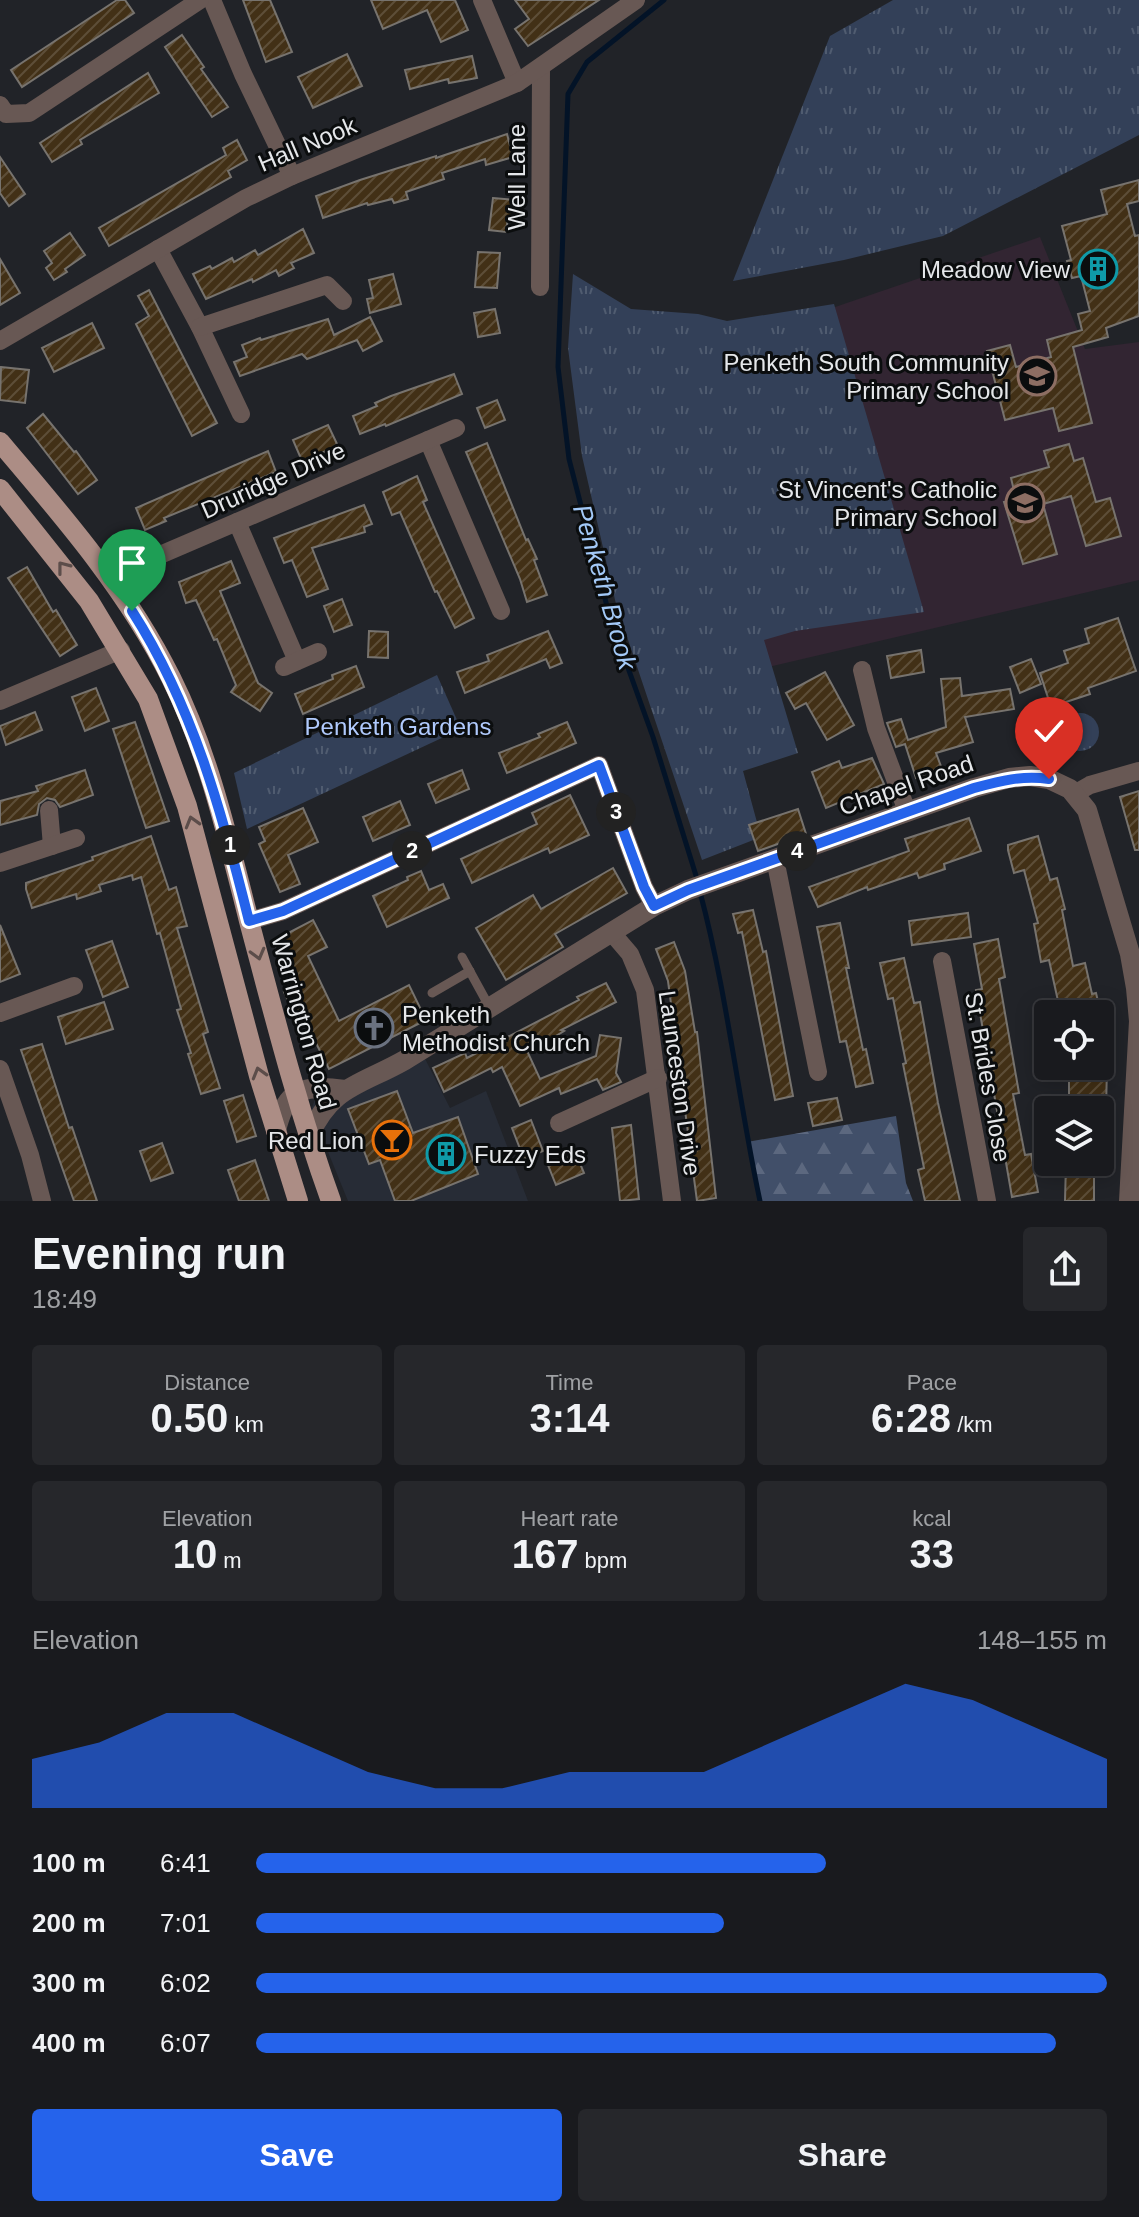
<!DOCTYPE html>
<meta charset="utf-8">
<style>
body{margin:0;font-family:Helvetica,sans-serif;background:#26272b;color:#f1f3f6;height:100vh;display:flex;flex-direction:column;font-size:30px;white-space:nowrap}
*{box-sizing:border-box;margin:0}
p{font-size:26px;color:#9fa1a4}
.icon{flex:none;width:44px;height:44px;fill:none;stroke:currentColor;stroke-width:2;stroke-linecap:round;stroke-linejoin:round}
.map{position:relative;height:1201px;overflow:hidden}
.side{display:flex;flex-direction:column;background:#191a1e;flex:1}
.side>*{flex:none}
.tools{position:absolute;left:1034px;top:1000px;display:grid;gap:16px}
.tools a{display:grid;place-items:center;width:80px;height:80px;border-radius:8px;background:#191a1e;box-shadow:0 4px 20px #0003,0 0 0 2px #37383c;font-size:40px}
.pin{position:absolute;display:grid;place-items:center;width:68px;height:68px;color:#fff;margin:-82px -34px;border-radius:50% 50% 50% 0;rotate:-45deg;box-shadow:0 0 8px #0007}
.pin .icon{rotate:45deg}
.km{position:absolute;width:40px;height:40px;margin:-20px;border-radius:50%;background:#222;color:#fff;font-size:22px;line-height:40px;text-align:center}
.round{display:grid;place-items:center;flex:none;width:84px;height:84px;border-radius:8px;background:#26272b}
.headline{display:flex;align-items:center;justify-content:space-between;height:136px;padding:0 32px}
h1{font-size:44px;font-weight:700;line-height:60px}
.figures{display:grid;grid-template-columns:repeat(3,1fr);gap:12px;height:136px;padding:8px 32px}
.figures div{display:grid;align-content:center;border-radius:8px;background:#26272b;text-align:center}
.figures b{font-size:40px;font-weight:700}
.figures small{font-size:22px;font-weight:400}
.figures p{font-size:22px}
.chart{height:224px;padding:16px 32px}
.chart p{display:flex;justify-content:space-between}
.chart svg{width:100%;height:144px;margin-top:8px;fill:#2563eb;opacity:.7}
.cta{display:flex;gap:16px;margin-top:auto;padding:16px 32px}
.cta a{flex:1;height:92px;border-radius:8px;background:#2563eb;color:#fff;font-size:32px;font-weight:700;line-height:92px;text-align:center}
.cta a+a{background:#26272b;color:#f1f3f6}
ul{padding:0 32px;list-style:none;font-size:26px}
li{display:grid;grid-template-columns:128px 96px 1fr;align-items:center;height:60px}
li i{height:20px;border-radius:10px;background:#2563eb}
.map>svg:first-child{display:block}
</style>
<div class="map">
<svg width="1139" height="1201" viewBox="0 0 1139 1201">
<defs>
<pattern id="grass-tufts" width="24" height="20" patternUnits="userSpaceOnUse" patternTransform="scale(2)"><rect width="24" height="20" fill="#334058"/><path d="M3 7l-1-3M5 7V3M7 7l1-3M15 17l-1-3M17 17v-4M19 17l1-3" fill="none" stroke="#505c70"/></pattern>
<pattern id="forest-firs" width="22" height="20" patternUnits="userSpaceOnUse" patternTransform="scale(2)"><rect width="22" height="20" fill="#414f69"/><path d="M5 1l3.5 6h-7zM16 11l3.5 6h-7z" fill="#5c687f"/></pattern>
<pattern id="building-hatch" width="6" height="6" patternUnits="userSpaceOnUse" patternTransform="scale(2)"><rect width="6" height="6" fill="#423016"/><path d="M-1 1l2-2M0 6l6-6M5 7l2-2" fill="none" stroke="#5d4e38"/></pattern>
</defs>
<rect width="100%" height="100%" fill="#212328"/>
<path fill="#272c36" d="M417,1043L450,1108L486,1091L528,1201H348L311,1110L316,1097Z"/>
<path fill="#322532" d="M1040,237L1085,349L1139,342V580L726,677L709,350Z"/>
<g fill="url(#grass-tufts)">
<path d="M893,0H1139V135L943,236L844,260L733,281L830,36Z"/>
<path d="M573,274L631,309L698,314L727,321L834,304L924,612L795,631L764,640L798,753L743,771L761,837L702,860L616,604L582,456L568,348Z"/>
<path d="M437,675L461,729L247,829L234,773Z"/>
<circle cx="1080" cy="732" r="19"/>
</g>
<path fill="url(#forest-firs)" d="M896,1116L906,1183L913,1201H760L747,1142Z"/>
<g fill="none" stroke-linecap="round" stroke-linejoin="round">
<g stroke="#031327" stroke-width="5">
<path d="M664,0L587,62L568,94L558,367L569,459L610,618L653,737L698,882"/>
<path d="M700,892C727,993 738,1098 760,1201"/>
</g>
</g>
<g fill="url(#building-hatch)" stroke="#77736e" stroke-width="2">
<path d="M117,0H125L134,13L22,87L11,70Z"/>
<path d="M243,0H270L292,52L266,62Z"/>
<path d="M371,0H455L468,30L441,42L427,10L383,29Z"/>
<path d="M515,0H599L528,46L515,29L529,19Z"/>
<path d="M182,35L204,67L201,69L228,107L212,117L165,47Z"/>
<path d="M347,54L362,86L313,108L298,77Z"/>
<path d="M472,56L477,78L449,83L448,79L410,89L405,70Z"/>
<path d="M148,73L159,93L80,140L82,144L52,162L40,143Z"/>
<path d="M507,134L513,157L486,165L485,159L442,173L444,179L406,192L408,199L394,203L392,199L368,205L367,203L323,218L316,196L360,180L436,156V158Z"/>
<path d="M237,140L247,160L228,171L231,177L109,246L99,228L226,155L223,148Z"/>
<path d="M0,157L25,194L9,206L0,193Z"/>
<path d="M1139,180V201L1127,204L1135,236L1139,235V316L1106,328L1108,337L1073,347L1092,423L1059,431L1053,408L1005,420L987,351L1010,345L1016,367L1051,357L1047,340L1082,330L1078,314L1090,311L1081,276L1072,278L1067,261L1071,260L1062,226L1107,214L1101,190Z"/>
<path d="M493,198L517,200L516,218L508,217L506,232L489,230Z"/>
<path d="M303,229L314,253L291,263L294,268L279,276L276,270L253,282L252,279L206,299L193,274L210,266L212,269L232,258L234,262L255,250L258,255Z"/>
<path d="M70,233L85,255L65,269L67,272L54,280L46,268L52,263L44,251Z"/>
<path d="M478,252L500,253L497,288L475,287Z"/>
<path d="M0,259L20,293L0,305Z"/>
<path d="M393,274L401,304L370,313L367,299L373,298L369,280Z"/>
<path d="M149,290L217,423L192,436L136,324L149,316L138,296Z"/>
<path d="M495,309L500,333L478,337L474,313Z"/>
<path d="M370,317L382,341L363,351L357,340L307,359L302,354L240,376L234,362L247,357L242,345L260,338L261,340L328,319L334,335Z"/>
<path d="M92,323L104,348L54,372L42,348Z"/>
<path d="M1,367L29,370L25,403L0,400Z"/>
<path d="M454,374L462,394L386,426L385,424L360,434L353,416L377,406L375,403L391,396Z"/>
<path d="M497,400L505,420L485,428L477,408Z"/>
<path d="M43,414L74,452L76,451L97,480L78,494L27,428Z"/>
<path d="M328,425L338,446L302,461L293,440Z"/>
<path d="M487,443L526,540L528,539L537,559L534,560L547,595L527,602L520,579L466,452Z"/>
<path d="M1069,444L1074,461L1083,458L1096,502L1110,498L1121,536L1086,546L1071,496L1043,504L1057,554L1023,564L1004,502L1016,499L1011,478L1049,467L1044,451Z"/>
<path d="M268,451L276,472L164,518L166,521L145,530L136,508Z"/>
<path d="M417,476L427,500L423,502L474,618L455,628L437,591L435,592L400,512L392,515L383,492Z"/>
<path d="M364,505L372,524L364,527L365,532L312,548L328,589L307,597L292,560L284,563L274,538Z"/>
<path d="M231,561L240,583L220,591L258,683L272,693L260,711L231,692L236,685L217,639L214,640L196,600L186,603L179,582Z"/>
<path d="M27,567L53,612L56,610L77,645L60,656L8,578Z"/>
<path d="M342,599L352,625L334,632L324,606Z"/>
<path d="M1118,618L1136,671L1088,688L1090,694L1051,707L1040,673L1068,663L1064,651L1089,643L1085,629Z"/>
<path d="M369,631L388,632V658L368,657Z"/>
<path d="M548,631L562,663L550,668L546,659L465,693L457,672L489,661L487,655Z"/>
<path d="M921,650L924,672L891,678L887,656Z"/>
<path d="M1031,659L1041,684L1020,693L1010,667Z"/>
<path d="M356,666L364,687L303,714L295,694L333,679L332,675Z"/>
<path d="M825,672L854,725L827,740L806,703L795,709L786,693Z"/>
<path d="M960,678L962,696L1010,689L1014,709L965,717L973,742L936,753L942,769L916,778L905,744L896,747L887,723L901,719L908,740L946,727L941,679Z"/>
<path d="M96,688L109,721L85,731L72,697Z"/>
<path d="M35,712L42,730L6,745L0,726Z"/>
<path d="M135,722L169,821L146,828L113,729Z"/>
<path d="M567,722L576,743L507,773L499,753L540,737L538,734Z"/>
<path d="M872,758L884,784L826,808L812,772L839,761L842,768Z"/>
<path d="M85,770L93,795L60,807L55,800L47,798L39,804L37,815L0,825V801L38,791L36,786Z"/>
<path d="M462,770L469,789L436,803L428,784Z"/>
<path d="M1139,791V850H1135L1120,797Z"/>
<path d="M570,795L589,835L550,853L548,848L472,883L461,859L537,824L532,813Z"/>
<path d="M400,801L410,825L373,841L363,817Z"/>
<path d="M303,808L318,842L288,855L300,884L280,892L259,844L265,841L259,827Z"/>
<path d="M798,809L806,834L758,851L749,825Z"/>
<path d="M969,818L981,851L944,864L945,869L919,878L917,873L868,890L867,887L818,907L809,887L909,851L905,839Z"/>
<path d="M151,836L169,890L176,887L187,926L177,928L208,1032L203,1034L220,1088L201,1094L188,1054L191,1053L177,1010L181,1009L160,933L157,934L141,877L133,880L132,875L99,885L101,891L77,899L76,894L32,908L26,889V883L93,860L92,857Z"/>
<path d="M1038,836L1050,880L1057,878L1065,909L1062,910L1073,966L1085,963L1092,994L1096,993L1101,1014H1068L1064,999L1058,1001L1049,960L1041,962L1034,924L1038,923L1024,870L1014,873L1008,850V845Z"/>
<path d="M613,868L627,893L555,934L563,947L506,980L476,928L533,895L541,909Z"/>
<path d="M421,871L429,890L443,884L449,898L387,927L373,896L408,880L407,877Z"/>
<path d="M753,910L763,952L766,951L793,1096L775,1100L742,932L738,933L733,914Z"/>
<path d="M968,913L971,937L912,945L909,921Z"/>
<path d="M313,920L327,947L308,956L339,1021L409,985L426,1020L329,1069L306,1023L300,1026L284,992L296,986L273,941Z"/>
<path d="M840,923L849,968H846L863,1050L866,1049L873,1083L856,1087L846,1041L840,1042L817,927Z"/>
<path d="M0,925L20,974L0,982Z"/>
<path d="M998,939L1005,977L999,979L1019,1093L1013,1094L1025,1155L1031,1154L1038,1192L1012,1197L976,990L982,989L974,944Z"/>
<path d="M112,941L128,987L103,997L86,950Z"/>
<path d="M674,942L685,971L695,1032H697L716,1198L697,1201L668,981L656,949Z"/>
<path d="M904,958L914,1003L920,1002L938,1103L960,1201H925L918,1170L924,1168L903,1064L906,1063L893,998L888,999L880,963Z"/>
<path d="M606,983L616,1002L561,1030L564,1031L528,1053L540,1079L596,1056L600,1035L621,1038L616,1073L621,1082L603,1090L597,1079L561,1094L559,1088L520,1106L502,1067L493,1072L491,1068L444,1092L433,1068L465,1053L467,1058L579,1000L577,997Z"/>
<path d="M104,1002L113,1029L66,1044L58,1017Z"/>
<path d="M42,1044L69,1128L72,1127L97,1201H74L47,1125L21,1050Z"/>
<path d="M1069,1066H1107L1106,1110H1081L1083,1095H1069Z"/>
<path d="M397,1091L413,1133L458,1117L478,1174L411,1201H395L380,1160L369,1164L348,1109Z"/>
<path d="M243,1095L256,1136L237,1142L224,1101Z"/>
<path d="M837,1098L842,1120L813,1126L808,1103Z"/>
<path d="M531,1120L543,1151L524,1159L512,1128Z"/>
<path d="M631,1125L639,1199L620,1201L612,1128Z"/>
<path d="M162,1143L173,1173L151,1181L140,1151Z"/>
<path d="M576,1154L584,1173L556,1185L548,1165Z"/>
<path d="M255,1160L269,1201H239L228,1170Z"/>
<path d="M1066,1162H1094V1201H1065Z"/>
</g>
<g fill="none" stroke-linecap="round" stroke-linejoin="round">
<g stroke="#685854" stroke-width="9">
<path d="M462,957L490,1008"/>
<path d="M432,993L470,971"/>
</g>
<g stroke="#685854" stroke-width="18">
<path d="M212,0L243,74L292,176"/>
<path d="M482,0L517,83"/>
<path d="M0,105L6,114L29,113L200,0"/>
<path d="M158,249L200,327L241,414"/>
<path d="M540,287L541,68"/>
<path d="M200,327L327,285L343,301"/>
<path d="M0,341L246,198L292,176L517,83L636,0"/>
<path d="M428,440L501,611"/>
<path d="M237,522L297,661"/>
<path d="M112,582L146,561L456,428"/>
<path d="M284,667L318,652"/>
<path d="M862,670L876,728L907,811"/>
<path d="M0,701L121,650"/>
<path d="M1076,793L1090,785L1139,771"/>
<path d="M49,810L52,846"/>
<path d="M775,859L818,1072"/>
<path d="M0,863L76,838"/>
<path d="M249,921L283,911L599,765L644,887L654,906"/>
<path d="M612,933L630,954L645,990L672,1201"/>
<path d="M942,961L987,1201"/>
<path d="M0,1013L74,986"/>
<path d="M0,1069L30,1155L42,1201"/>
<path d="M559,1123L658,1078"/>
</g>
<g stroke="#685854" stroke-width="20">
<path d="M276,1131C285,1089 304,1084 345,1090"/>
<path d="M309,1136C331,1086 361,1085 405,1060L654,906L688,890L974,788L1009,778L1030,776L1049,779L1070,789L1087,810L1130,954L1136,988L1139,1021L1129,1201"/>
</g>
<g stroke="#ac8d85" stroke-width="20">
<path d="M0,442C63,516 128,591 171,678C209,754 228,839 249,921C274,1015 298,1110 331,1201"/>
<path d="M0,489L89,601L148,699L187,806L259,1076L298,1201"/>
</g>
</g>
<defs><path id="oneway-chevron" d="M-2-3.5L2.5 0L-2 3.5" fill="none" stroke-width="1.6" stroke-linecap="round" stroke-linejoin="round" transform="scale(2)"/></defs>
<g stroke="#5c4d4a">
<use href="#oneway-chevron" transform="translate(63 567) rotate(-128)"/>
<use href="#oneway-chevron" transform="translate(192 822) rotate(-106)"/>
<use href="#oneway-chevron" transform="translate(258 954) rotate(75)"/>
<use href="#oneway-chevron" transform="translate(259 1073) rotate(-106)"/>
</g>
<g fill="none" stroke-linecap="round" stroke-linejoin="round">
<defs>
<path id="route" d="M132,611C193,706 222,812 249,921L283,911L599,765L644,887L654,906L688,890L974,788C1000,781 1022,775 1049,779"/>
</defs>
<use href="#route" stroke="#fff" stroke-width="16"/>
<use href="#route" stroke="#2563eb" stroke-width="10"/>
</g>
<defs>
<symbol id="building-ring" viewBox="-11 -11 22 22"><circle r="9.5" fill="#0b0d0e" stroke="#0f9aa8" stroke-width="1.5"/><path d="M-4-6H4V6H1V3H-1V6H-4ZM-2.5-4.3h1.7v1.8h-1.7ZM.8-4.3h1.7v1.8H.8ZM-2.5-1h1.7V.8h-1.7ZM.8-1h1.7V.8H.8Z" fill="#0f9aa8"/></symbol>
<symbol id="school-ring" viewBox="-11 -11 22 22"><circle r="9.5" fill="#0b0d0e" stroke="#8d6e63" stroke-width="1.5"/><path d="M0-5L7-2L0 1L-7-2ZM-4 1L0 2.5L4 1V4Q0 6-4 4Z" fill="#8d6e63"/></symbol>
<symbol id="church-ring" viewBox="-11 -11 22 22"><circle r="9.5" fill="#0b0d0e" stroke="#6b7280" stroke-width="1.5"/><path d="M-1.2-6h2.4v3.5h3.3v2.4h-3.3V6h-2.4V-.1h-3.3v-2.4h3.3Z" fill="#6b7280"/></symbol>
<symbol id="bar-ring" viewBox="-11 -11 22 22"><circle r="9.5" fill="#0b0d0e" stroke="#e8710a" stroke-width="1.5"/><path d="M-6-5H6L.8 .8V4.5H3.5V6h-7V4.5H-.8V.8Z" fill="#e8710a"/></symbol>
</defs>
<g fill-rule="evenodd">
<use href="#building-ring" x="1076" y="247" width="44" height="44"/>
<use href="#school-ring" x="1015" y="354" width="44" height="44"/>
<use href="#school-ring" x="1003" y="481" width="44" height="44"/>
<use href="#church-ring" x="352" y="1006" width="44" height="44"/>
<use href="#bar-ring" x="370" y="1118" width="44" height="44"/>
<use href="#building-ring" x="424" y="1132" width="44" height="44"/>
</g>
<g text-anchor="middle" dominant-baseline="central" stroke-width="6" stroke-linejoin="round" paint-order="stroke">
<g font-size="24" fill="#e5e7ea" stroke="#0b0d0e">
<text transform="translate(307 144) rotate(-23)">Hall Nook</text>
<text transform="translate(516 177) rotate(-90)">Well Lane</text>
<text transform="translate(273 480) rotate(-24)">Druridge Drive</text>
<text transform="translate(906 785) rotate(-19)">Chapel Road</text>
<text transform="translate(304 1022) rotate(74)">Warrington Road</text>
<text transform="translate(988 1077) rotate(80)">St. Brides Close</text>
<text transform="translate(680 1083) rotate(82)">Launceston Drive</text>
</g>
<g font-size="24" fill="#e5e7ea" stroke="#0b0d0e" text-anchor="end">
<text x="1070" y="269">Meadow View</text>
<text x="1009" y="362">Penketh South Community<tspan x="1009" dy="28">Primary School</tspan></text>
<text x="997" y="489">St Vincent's Catholic<tspan x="997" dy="28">Primary School</tspan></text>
<text x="402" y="1014" text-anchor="start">Penketh<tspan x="402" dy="28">Methodist Church</tspan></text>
<text x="364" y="1140">Red Lion</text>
<text x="474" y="1154" text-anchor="start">Fuzzy Eds</text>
</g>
<g font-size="24" fill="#b0cafd" stroke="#0b0d0e">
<text x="398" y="726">Penketh Gardens</text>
</g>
<g font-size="26" font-style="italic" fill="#a3c9f7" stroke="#0b0d0e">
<text transform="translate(605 587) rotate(74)">Penketh Brook</text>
</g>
</g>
</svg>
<div class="tools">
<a><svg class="icon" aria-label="locate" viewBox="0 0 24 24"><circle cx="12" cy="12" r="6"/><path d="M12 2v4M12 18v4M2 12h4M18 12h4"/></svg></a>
<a><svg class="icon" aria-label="layers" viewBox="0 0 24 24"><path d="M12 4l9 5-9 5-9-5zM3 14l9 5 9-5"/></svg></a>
</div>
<div class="pin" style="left:132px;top:611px;background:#1e9e55"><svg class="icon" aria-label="arrive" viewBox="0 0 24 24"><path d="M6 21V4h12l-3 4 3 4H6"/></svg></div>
<div class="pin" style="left:1049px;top:779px;background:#d93025"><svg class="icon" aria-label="check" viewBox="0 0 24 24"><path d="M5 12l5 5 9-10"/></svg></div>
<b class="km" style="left:230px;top:845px">1</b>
<b class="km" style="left:412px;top:851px">2</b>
<b class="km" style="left:616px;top:812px">3</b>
<b class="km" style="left:797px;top:851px">4</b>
</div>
<section class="side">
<div class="headline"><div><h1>Evening run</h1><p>18:49</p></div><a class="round"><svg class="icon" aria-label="share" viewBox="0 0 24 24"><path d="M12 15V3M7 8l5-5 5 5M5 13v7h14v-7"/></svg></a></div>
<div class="figures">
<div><p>Distance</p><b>0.50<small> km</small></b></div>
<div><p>Time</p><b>3:14</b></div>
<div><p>Pace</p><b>6:28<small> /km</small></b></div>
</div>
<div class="figures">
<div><p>Elevation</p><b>10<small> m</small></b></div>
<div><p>Heart rate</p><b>167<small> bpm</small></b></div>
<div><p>kcal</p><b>33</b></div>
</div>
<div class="chart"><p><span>Elevation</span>148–155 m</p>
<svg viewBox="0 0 160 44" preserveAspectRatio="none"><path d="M0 44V29L10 24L20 15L30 15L40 24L50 33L60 38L70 38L80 33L90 33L100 33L110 24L120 15L130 6L140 11L150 20L160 29V44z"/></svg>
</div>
<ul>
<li><b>100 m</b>6:41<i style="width:67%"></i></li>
<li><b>200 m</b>7:01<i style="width:55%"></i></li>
<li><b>300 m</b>6:02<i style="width:100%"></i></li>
<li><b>400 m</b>6:07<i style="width:94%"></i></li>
</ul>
<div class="cta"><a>Save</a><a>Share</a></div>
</section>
